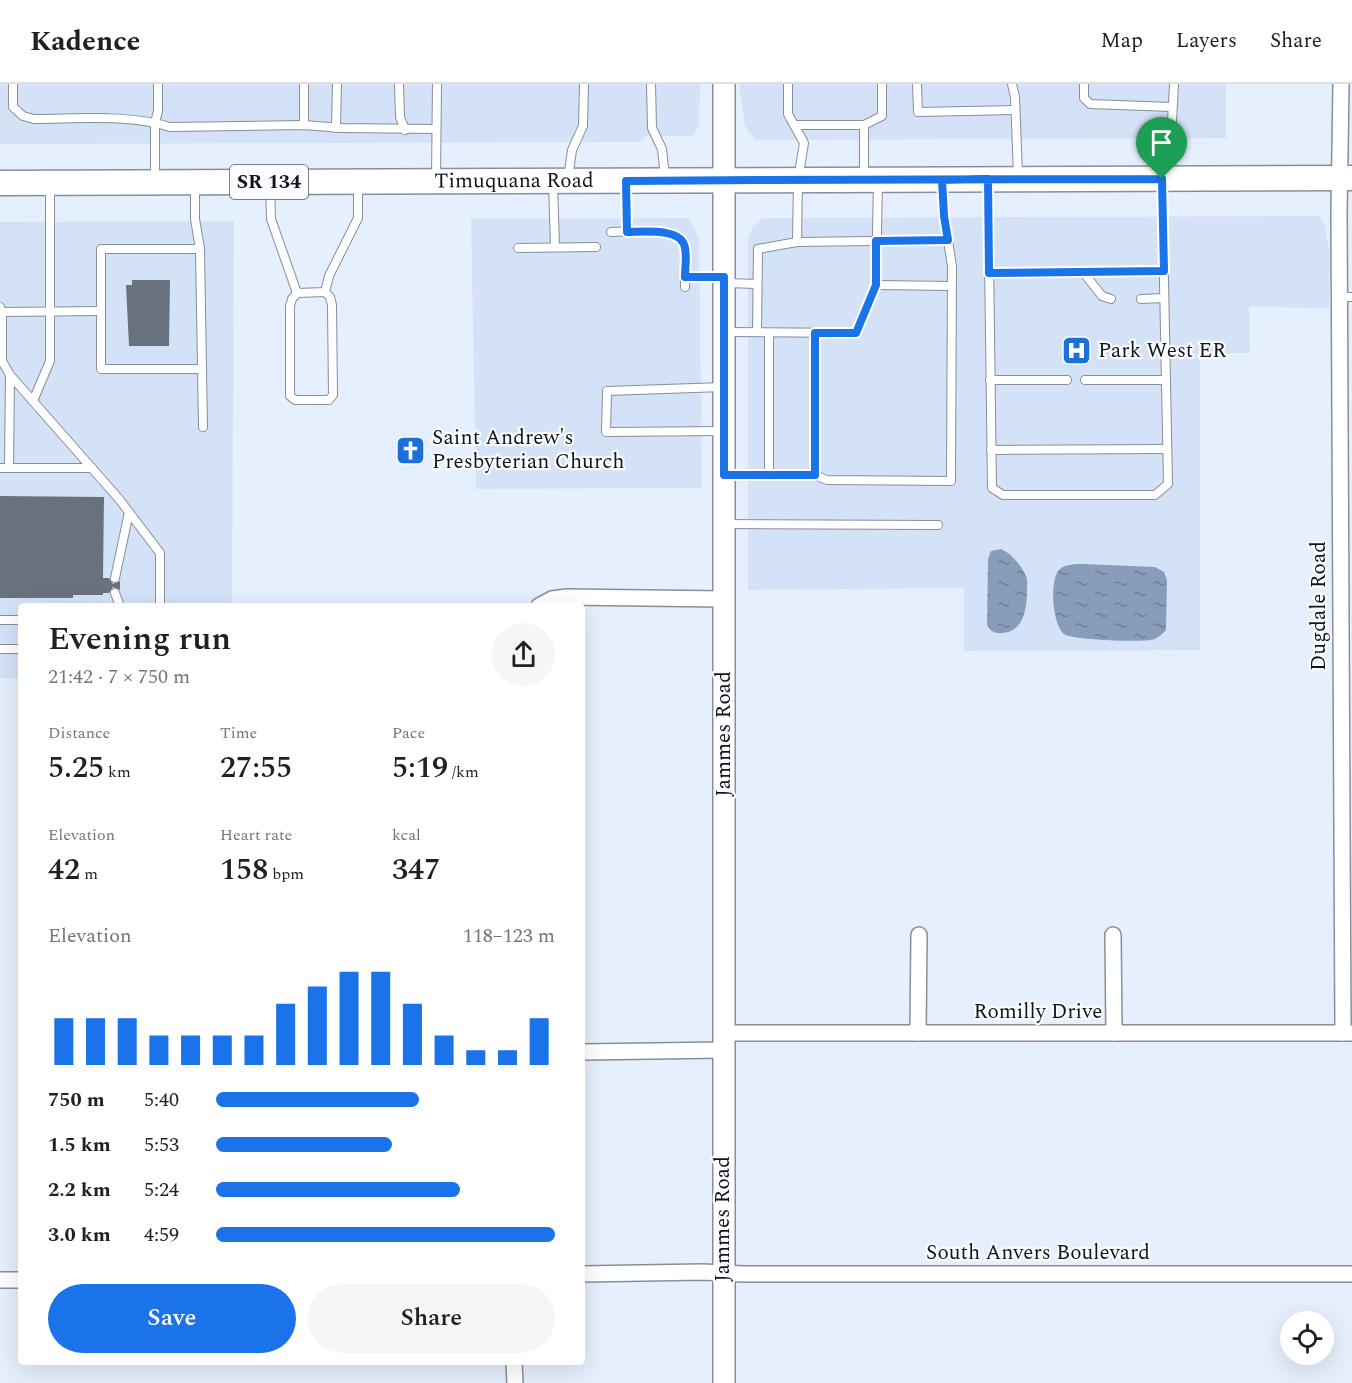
<!DOCTYPE html>
<meta charset="utf-8">
<style>
body{margin:0;font-family:Spectral,serif;background:#f6f6f6;color:#202124;height:100vh;display:flex;flex-direction:column;font-size:22px;white-space:nowrap}
*{box-sizing:border-box;margin:0}
p{font-size:20px;color:#757577}
.icon{flex:none;width:33px;height:33px;fill:none;stroke:currentColor;stroke-width:2;stroke-linecap:round;stroke-linejoin:round}
.map{position:relative;flex:1;overflow:hidden}
.panel{position:absolute;left:18px;top:519px;width:567px;height:762px;display:flex;flex-direction:column;background:#fff;border-radius:6px;box-shadow:0 6px 24px #0002}
.panel>*{flex:none}
.controls{position:absolute;left:1280px;top:1227px;display:grid;gap:12px}
.controls a{display:grid;place-items:center;width:54px;height:54px;border-radius:50%;background:#fff;box-shadow:0 6px 24px #0002;font-size:30px}
.pin{position:absolute;display:grid;place-items:center;width:51px;height:51px;color:#fff;margin:-62px -26px;border-radius:50% 50% 50% 0;rotate:-45deg;box-shadow:0 0 6px #0007}
.pin .icon{rotate:45deg}
.round{display:grid;place-items:center;flex:none;width:63px;height:63px;border-radius:32px;background:#f6f6f6}
.headline{display:flex;align-items:center;justify-content:space-between;height:102px;padding:0 30px}
h1{font-size:33px;font-weight:600;line-height:45px}
.metrics{display:grid;grid-template-columns:repeat(3,1fr);gap:9px;height:102px;padding:6px 30px}
.metrics div{display:grid;align-content:center}
.metrics b{font-size:30px;font-weight:600}
.metrics small{font-size:16px;font-weight:400}
.metrics p{font-size:16px}
.chart{height:168px;padding:12px 30px}
.chart p{display:flex;justify-content:space-between}
.chart svg{width:100%;height:108px;margin-top:6px;stroke:#1a73e8;stroke-width:6}
.action{display:flex;gap:12px;margin-top:auto;padding:12px 30px}
.action a{flex:1;height:69px;border-radius:36px;background:#1a73e8;color:#fff;font-size:24px;font-weight:600;line-height:69px;text-align:center}
.action a+a{background:#f6f6f6;color:#202124}
ul{padding:0 30px;list-style:none;font-size:20px}
li{display:grid;grid-template-columns:96px 72px 1fr;align-items:center;height:45px}
li i{height:15px;border-radius:8px;background:#1a73e8}
header{display:flex;align-items:center;gap:36px;box-sizing:border-box;height:84px;padding:0 30px;background:#fff;border-bottom:2px solid #e0e0e0}
header strong{font-size:28px}
nav{display:flex;gap:33px;margin-inline-start:auto;font-size:21px}
.map>svg:first-child{display:block}
</style>
<header>
<strong>Kadence</strong>
<nav><a>Map</a><a>Layers</a><a>Share</a></nav>
</header>
<div class="map">
<svg width="1352" height="1299" viewBox="0 0 1352 1299">
<defs>
<pattern id="water-ripples" width="26" height="14" patternUnits="userSpaceOnUse" patternTransform="scale(1.5)"><rect width="26" height="14" fill="#889dba"/><path d="M2 4q2-2 4 0t4 0M15 11q2-2 4 0t4 0" fill="none" stroke="#6e7f96"/></pattern>
</defs>
<rect width="100%" height="100%" fill="#e6effd"/>
<g fill="#d4e2f7">
<path d="M0,0H700L699,41L693,52H646L639,58L0,60Z"/>
<path d="M739,0H1226V54L755,56L745,42Z"/>
<path d="M1319,132L1324,139L1330,171L1329,224L1249,223L1250,269H1200V566L964,567V504L748,506V155L752,144L763,134Z"/>
<path d="M689,134L699,154L702,404L476,405L471,135Z"/>
<path d="M234,137L232,522H21V594H0V138Z"/>
</g>
<g fill="url(#water-ripples)">
<path d="M1001,465C1012,470 1021,481 1026,492C1028,496 1027,501 1027,506C1027,524 1024,548 1002,549C995,550 990,547 987,541L988,475L991,467Z"/>
<path d="M1082,480L1155,483L1164,488L1167,496L1166,546C1163,549 1159,553 1155,555C1145,559 1071,556 1064,550C1052,540 1049,494 1060,485C1066,480 1075,480 1082,480Z"/>
</g>
<g fill="#69717e">
<path d="M132,196H170L169,262H129L126,201H132Z"/>
<path d="M0,412L104,413L103,494H109L113,500L120,497V506L113,503L109,509H103V511H73V514H0Z"/>
</g>
<g fill="none" stroke-linecap="round" stroke-linejoin="round">
<defs>
<g id="lane">
<path d="M13,0V23L23,32L34,35C78,35 128,30 170,43L304,41L342,44L436,45"/>
<path d="M304,0V41"/>
<path d="M399,0L400,33L405,46"/>
<path d="M651,0L652,44L662,65L665,92"/>
<path d="M788,0V30L804,59L798,96L797,158"/>
<path d="M917,0L918,28L1015,26"/>
<path d="M1012,0L1015,13L1018,91"/>
<path d="M1084,0V14L1090,20L1172,23"/>
<path d="M796,41H864"/>
<path d="M336,44L337,0"/>
<path d="M864,91V41L882,32V0"/>
<path d="M1169,93L1174,0"/>
<path d="M155,94V39L158,27V0"/>
<path d="M436,94L437,0"/>
<path d="M568,95L572,66L583,42L584,0"/>
<path d="M988,97L992,404L1003,411H1155L1168,400L1162,96"/>
<path d="M626,98L627,148"/>
<path d="M553,99L555,163"/>
<path d="M195,100V135L200,165L203,343"/>
<path d="M270,100L271,135L297,209L325,208L329,192L358,134V100"/>
<path d="M611,148C628,148 682,141 685,164C687,176 685,190 685,203"/>
<path d="M518,164L596,163"/>
<path d="M200,165H101V285H202"/>
<path d="M1083,188L1102,212L1111,215"/>
<path d="M989,189L1164,187"/>
<path d="M685,193H723"/>
<path d="M726,199L757,200"/>
<path d="M876,201L951,202"/>
<path d="M297,209L292,215L290,222V312L295,316H329L333,311L332,221L330,213L325,208"/>
<path d="M1339,213H1352"/>
<path d="M1141,215L1164,214"/>
<path d="M0,223L2,228V277L10,291L119,415L160,469V522"/>
<path d="M2,228L101,227"/>
<path d="M727,248L856,249L876,201L878,97"/>
<path d="M757,248L758,165L797,158L948,156"/>
<path d="M815,249V391L827,396L951,397L952,182L944,132L942,97"/>
<path d="M990,296H1067"/>
<path d="M1085,296H1165"/>
<path d="M33,317L50,277V101"/>
<path d="M723,347L606,348L607,307L723,303"/>
<path d="M991,366L1167,365"/>
<path d="M0,384H92"/>
<path d="M9,384L10,291"/>
<path d="M727,391H815"/>
<path d="M769,392V249"/>
<path d="M726,440L938,441"/>
<path d="M115,494L129,428"/>
<path d="M115,509L120,522"/>
<path d="M0,536H21"/>
<path d="M0,565H21"/>
</g>
<g id="street">
<path d="M1341,0L1339,130L1343,949"/>
<path d="M539,522L552,515L567,513L724,515"/>
<path d="M1113,851L1114,949"/>
<path d="M724,949H1351"/>
<path d="M918,949L919,851"/>
<path d="M582,968L723,966"/>
<path d="M582,1190L703,1188L744,1190H1352"/>
<path d="M0,1196H21"/>
<path d="M514,1278L515,1299"/>
</g>
<path id="secondary" d="M724,1299V0"/>
<g id="primary">
<path id="s1" d="M0,99L1352,94"/>
</g>
</defs>
<use href="#lane" stroke="#868f9b" stroke-width="10"/>
<use href="#street" stroke="#868f9b" stroke-width="18"/>
<use href="#secondary" stroke="#868f9b" stroke-width="24"/>
<use href="#primary" stroke="#868f9b" stroke-width="27"/>
<use href="#lane" stroke="#fff" stroke-width="8"/>
<use href="#street" stroke="#fff" stroke-width="15"/>
<use href="#secondary" stroke="#fff" stroke-width="21"/>
<use href="#primary" stroke="#fff" stroke-width="24"/>
</g>
<g fill="none" stroke-linecap="round" stroke-linejoin="round">
<defs>
<path id="route" d="M1162,95L756,96L626,97L627,148C642,148 682,143 685,164C687,173 685,183 685,193H724V391H815V249H856L876,201V157L948,156L944,132L942,96L988,95L989,189L1164,187L1162,95"/>
</defs>
<use href="#route" stroke="#fff" stroke-width="12"/>
<use href="#route" stroke="#1a73e8" stroke-width="8"/>
</g>
<defs>
<symbol id="hospital-square" viewBox="-11 -11 22 22"><rect x="-9" y="-9" width="18" height="18" rx="4" fill="#1f6fda" stroke="#fafcff"/><path d="M-5-5h3v3.5h4V-5h3V5h-3V1.5h-4V5h-3Z" fill="#fff"/></symbol>
<symbol id="church-square" viewBox="-11 -11 22 22"><rect x="-9" y="-9" width="18" height="18" rx="4" fill="#1f6fda" stroke="#fafcff"/><path d="M-1.2-6h2.4v3.5h3.3v2.4h-3.3V6h-2.4V-.1h-3.3v-2.4h3.3Z" fill="#fff"/></symbol>
</defs>
<g fill-rule="evenodd">
<use href="#hospital-square" x="1060" y="250" width="33" height="33"/>
<use href="#church-square" x="394" y="350" width="33" height="33"/>
</g>
<g text-anchor="middle" dominant-baseline="central" stroke-width="4.5" stroke-linejoin="round" paint-order="stroke">
<rect fill="#fafcff" stroke="#575a5e" stroke-width="1.5" x="230" y="81" width="78" height="34" rx="4.5"/>
<g font-size="20" font-weight="bold" fill="#111519">
<text x="269" y="98">SR 134</text>
</g>
<g font-size="21" fill="#111519" stroke="#fafcff">
<text stroke="none"><textPath href="#s1" startOffset="514">Timuquana Road</textPath></text>
<text transform="translate(1319 522) rotate(-90)">Dugdale Road</text>
<text transform="translate(724 650) rotate(-90)">Jammes Road</text>
<text x="1038" y="928">Romilly Drive</text>
<text transform="translate(723 1135) rotate(-90)">Jammes Road</text>
<text x="1038" y="1169">South Anvers Boulevard</text>
</g>
<g font-size="21" fill="#111519" stroke="#fafcff" text-anchor="start">
<text x="1098" y="267">Park West ER</text>
<text x="432" y="354">Saint Andrew's<tspan x="432" dy="24">Presbyterian Church</tspan></text>
</g>
</g>
</svg>
<div class="controls">
<a><svg class="icon" aria-label="locate" viewBox="0 0 24 24"><circle cx="12" cy="12" r="6"/><path d="M12 2v4M12 18v4M2 12h4M18 12h4"/></svg></a>
</div>
<div class="pin" style="left:1162px;top:95px;background:#1e9e55"><svg class="icon" aria-label="arrive" viewBox="0 0 24 24"><path d="M6 21V4h12l-3 4 3 4H6"/></svg></div>
<section class="panel">
<div class="headline"><div><h1>Evening run</h1><p>21:42 · 7 × 750 m</p></div><a class="round"><svg class="icon" aria-label="share" viewBox="0 0 24 24"><path d="M12 15V3M7 8l5-5 5 5M5 13v7h14v-7"/></svg></a></div>
<div class="metrics">
<div><p>Distance</p><b>5.25<small> km</small></b></div>
<div><p>Time</p><b>27:55</b></div>
<div><p>Pace</p><b>5:19<small> /km</small></b></div>
</div>
<div class="metrics">
<div><p>Elevation</p><b>42<small> m</small></b></div>
<div><p>Heart rate</p><b>158<small> bpm</small></b></div>
<div><p>kcal</p><b>347</b></div>
</div>
<div class="chart"><p><span>Elevation</span>118–123 m</p>
<svg viewBox="0 0 160 44" preserveAspectRatio="none"><path d="M5 44V25M15 44V25M25 44V25M35 44V32M45 44V32M55 44V32M65 44V32M75 44V19M85 44V12M95 44V6M105 44V6M115 44V19M125 44V32M135 44V38M145 44V38M155 44V25"/></svg>
</div>
<ul>
<li><b>750 m</b>5:40<i style="width:60%"></i></li>
<li><b>1.5 km</b>5:53<i style="width:52%"></i></li>
<li><b>2.2 km</b>5:24<i style="width:72%"></i></li>
<li><b>3.0 km</b>4:59<i style="width:100%"></i></li>
</ul>
<div class="action"><a>Save</a><a>Share</a></div>
</section>
</div>
